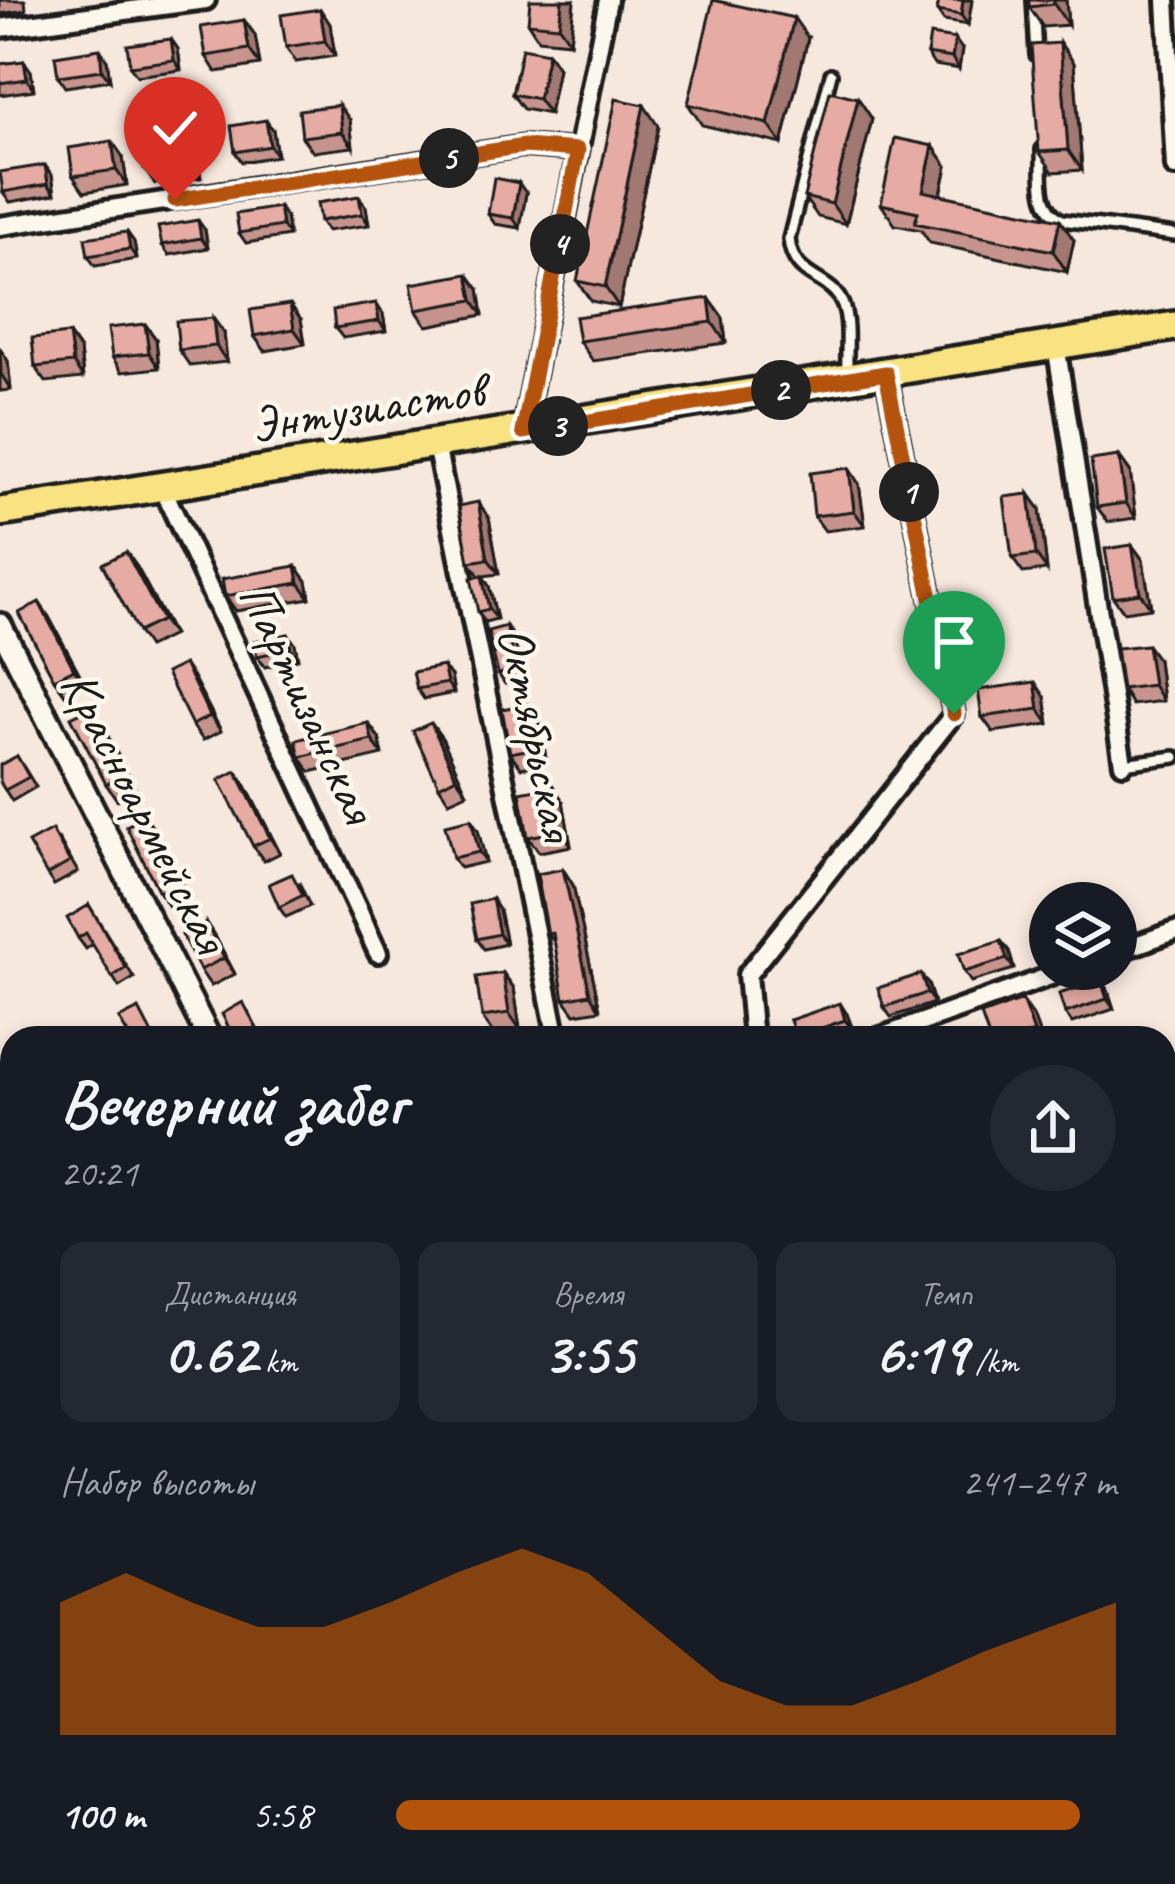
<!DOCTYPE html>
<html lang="ru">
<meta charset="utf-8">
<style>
body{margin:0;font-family:Caveat,sans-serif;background:#242831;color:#f1f3f6;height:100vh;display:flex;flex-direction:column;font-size:45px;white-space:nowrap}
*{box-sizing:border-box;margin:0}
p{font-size:39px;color:#9ea1a6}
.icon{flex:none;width:66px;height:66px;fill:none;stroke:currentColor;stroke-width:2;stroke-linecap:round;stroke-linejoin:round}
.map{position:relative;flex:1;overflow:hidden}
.details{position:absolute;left:0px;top:1026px;width:1176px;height:858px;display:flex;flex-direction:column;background:#171b24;border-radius:36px 36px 0 0;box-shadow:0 6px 18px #0003}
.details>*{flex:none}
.fabs{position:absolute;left:1029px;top:882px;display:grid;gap:24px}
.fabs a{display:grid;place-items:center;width:108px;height:108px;border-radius:50%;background:#171b24;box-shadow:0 6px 18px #0003;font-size:60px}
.pin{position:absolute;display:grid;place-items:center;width:102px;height:102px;color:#fff;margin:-123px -51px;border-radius:50% 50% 50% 0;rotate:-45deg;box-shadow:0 0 12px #0007}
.pin .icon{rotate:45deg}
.km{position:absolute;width:60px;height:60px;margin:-30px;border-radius:50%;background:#222;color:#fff;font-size:33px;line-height:60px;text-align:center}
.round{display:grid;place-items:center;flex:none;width:126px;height:126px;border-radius:63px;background:#242831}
.headline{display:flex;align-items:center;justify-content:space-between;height:204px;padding:0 60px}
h1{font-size:66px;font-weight:600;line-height:90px}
.metrics{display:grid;grid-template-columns:repeat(3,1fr);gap:18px;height:204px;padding:12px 60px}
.metrics div{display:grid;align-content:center;border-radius:24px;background:#242831;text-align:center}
.metrics b{font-size:60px;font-weight:600}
.metrics small{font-size:33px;font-weight:400}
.metrics p{font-size:33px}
.chart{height:336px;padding:24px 60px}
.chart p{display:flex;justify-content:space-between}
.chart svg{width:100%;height:216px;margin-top:12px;fill:#b45309;opacity:.7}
ul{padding:0 60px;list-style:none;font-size:39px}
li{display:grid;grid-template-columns:192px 144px 1fr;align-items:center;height:90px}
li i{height:30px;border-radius:15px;background:#b45309}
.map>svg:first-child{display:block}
</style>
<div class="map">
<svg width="1175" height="1884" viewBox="0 0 1175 1884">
<rect width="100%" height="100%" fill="#f7e8dd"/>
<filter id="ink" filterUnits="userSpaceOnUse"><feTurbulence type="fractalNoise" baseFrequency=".00833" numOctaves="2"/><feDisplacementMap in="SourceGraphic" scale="24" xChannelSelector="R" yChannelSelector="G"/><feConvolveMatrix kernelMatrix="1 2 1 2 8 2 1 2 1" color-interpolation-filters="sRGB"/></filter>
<g filter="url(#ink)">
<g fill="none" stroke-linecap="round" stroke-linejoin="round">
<defs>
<g id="service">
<path d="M1033,0L1036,55"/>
<path d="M831,74L789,239C793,282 830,273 843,305C850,324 846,354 847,374"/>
<path d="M1042,149C1043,175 1037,207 1062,220L1175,235"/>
<path d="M1123,764L1175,757"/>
<path d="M0,1705L12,1699"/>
</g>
<g id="minor">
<path d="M1166,0L1175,167"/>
<path d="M0,28L206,0"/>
<path d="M0,226L524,146L578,150"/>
<path d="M1056,345L1123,764"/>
<path d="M523,432L608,0"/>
<path d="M436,445L557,1038"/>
<path d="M162,487L378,953"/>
<path d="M1116,952L1175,931"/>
<path d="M753,1038L747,975L954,714L886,373"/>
<path d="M878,1038L1070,969"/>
<path d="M1164,1140L1175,1135"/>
<path d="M1164,1402L1175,1396"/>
<path d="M1164,1662L1175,1657"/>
<path d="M0,1773L12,1767"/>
<path d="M178,1884L203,1872"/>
<path d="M697,1884L722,1872"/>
</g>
<g id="tertiary">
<path d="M0,625L209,1038"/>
<path d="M0,1473L12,1468"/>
</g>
<path id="primary" d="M0,512L1175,326"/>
</defs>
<use href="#service" stroke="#1c1c1c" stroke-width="18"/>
<use href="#minor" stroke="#1c1c1c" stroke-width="26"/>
<use href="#tertiary" stroke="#1c1c1c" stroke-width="30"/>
<use href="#primary" stroke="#1c1c1c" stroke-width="36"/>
<use href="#service" stroke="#fbf7ec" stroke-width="9"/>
<use href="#minor" stroke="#fbf7ec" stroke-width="16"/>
<use href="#tertiary" stroke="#fbf7ec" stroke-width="21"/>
<use href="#primary" stroke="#f8e281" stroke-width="27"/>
</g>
<g fill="#c6948c" stroke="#1c1c1c" stroke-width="3">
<path d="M0,0H25L26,10L0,14Z"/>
<path d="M574,0L570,42L538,39L528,23Z"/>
<path d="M939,0H972L968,25L944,21L937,11Z"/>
<path d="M1066,0L1068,25L1043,27L1029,7Z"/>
<path d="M320,9L330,24L335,56L296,62L286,47Z"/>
<path d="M244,20L255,35L260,65L216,72L206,56Z"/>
<path d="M808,38L782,144L702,125L688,104Z"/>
<path d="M171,39L178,49L181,70L137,76L130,66Z"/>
<path d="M1060,43L1074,63L1082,170L1053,172L1039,152Z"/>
<path d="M962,49L959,69L934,65L927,54Z"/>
<path d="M548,53L558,68L549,114L523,109L512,94Z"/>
<path d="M107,60L110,80L65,87L58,76Z"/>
<path d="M24,61L31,71L34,90L0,95V64Z"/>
<path d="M858,98L872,119L846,224L818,217L804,197Z"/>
<path d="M350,120L353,147L313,152L302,137Z"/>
<path d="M658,126L619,307L591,301L577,281Z"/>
<path d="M273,130L277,156L242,162L235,152Z"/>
<path d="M933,146L947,166L941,195L1074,240L1067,272L930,243L921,230L895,225L881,204Z"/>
<path d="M197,153L201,178L155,184L144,169Z"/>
<path d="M123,157L127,185L84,192L73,176Z"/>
<path d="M52,175L55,194L10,202L3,192Z"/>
<path d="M526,193L520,228L495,224L488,214Z"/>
<path d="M366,207L369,225L327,231L320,221Z"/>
<path d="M286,217L289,236L246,243L239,233Z"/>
<path d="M205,230L208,248L169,255L162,245Z"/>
<path d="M127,232L134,242L137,259L95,266L88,256Z"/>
<path d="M479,289L483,315L427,326L416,310Z"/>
<path d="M709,298L723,318L726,343L593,361L579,341Z"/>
<path d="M383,314L386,331L343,338L335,328Z"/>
<path d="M301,319L305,344L265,351L254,336Z"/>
<path d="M145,324L156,339L159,368L122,372L112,357Z"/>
<path d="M224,333L227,362L190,366L179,350Z"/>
<path d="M0,349L8,361L11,390L0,391Z"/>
<path d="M80,350L83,378L46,382L35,367Z"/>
<path d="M1119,456L1130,471L1136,518L1108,522L1097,507Z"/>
<path d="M859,484L865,526L825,531L814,516Z"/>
<path d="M1040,509L1047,570L1023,573L1012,558Z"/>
<path d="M489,518L499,574L483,576L489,586L497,619L485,622L478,612L480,577L469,562Z"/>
<path d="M1132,545L1143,560L1151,608L1124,612L1113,597Z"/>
<path d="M126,552L137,567L173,635L148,647L138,632Z"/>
<path d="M296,566L307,581L310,598L236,611L225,596Z"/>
<path d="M39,602L49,617L85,684L65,694L54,679Z"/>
<path d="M506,626L513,636L524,680L505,684L498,674Z"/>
<path d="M288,634L295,644L298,659L265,667L257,656Z"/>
<path d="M1158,660L1163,701L1132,705L1122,689Z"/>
<path d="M451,676L454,693L424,699L417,689Z"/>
<path d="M194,679L221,731L203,740L192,725Z"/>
<path d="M1045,697L1049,724L993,732L982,717Z"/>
<path d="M539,719L547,764L521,768L510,753Z"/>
<path d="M101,723L136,790L117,800L106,784Z"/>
<path d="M368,723L379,738L383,755L310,772L300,757Z"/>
<path d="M442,738L467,793L449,801L439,786Z"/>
<path d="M17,756L36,787L12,801L0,782Z"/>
<path d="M236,771L246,786L280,853L264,861L253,846Z"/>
<path d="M553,786L563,801L571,846L539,852L528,837Z"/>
<path d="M471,819L478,830L486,862L460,868L453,858Z"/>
<path d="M156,832L188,898L170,908L159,892Z"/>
<path d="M59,840L78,872L54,885L47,875Z"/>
<path d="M563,869L573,885L600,1010L575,1014L564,999L555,943L548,934Z"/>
<path d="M300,884L310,906L286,917L279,907Z"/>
<path d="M492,899L499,910L506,944L484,949L477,939Z"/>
<path d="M89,905L134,978L119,987L93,944L86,949L78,938Z"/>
<path d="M206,923L216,938L235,974L211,986L200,970Z"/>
<path d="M1001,941L1009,951L1014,969L971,982L964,972Z"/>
<path d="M503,973L514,988L520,1029L493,1033L482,1017Z"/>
<path d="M1101,980L1108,991L1114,1009L1072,1023L1065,1013Z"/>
<path d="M928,984L934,1003L891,1017L884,1007Z"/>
<path d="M847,1014L853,1030L830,1038H797L790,1020Z"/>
<path d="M1172,1161L1175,1165V1198L1168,1200L1164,1194V1163Z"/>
<path d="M1175,1335V1368L1164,1372V1339Z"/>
<path d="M1164,1421L1175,1440V1447L1164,1453Z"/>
<path d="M1164,1693L1174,1716L1164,1721Z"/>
<path d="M0,1722L12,1742V1748L0,1755Z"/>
<path d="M49,1872H93L98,1884H54Z"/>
<path d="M309,1872H342L319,1884Z"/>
<path d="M791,1872H832L834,1875L817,1884H799Z"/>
<path d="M844,1872H872L874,1876L860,1884H851Z"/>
</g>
<g fill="#a17872" stroke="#1c1c1c" stroke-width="3">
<path d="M562,0H574L570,42L559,26Z"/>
<path d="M963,0H972L968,25L961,15Z"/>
<path d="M1054,0H1066L1068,25L1054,4Z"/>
<path d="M320,9L330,24L335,56L325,41Z"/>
<path d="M794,18L808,38L782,144L768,124Z"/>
<path d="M244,20L255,35L260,65L249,49Z"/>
<path d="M171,39L178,49L181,70L174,60Z"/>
<path d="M955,39L962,49L959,69L952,58Z"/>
<path d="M1060,43L1074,63L1082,170L1068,150Z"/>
<path d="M100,49L107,60L110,80L102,70Z"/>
<path d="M548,53L558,68L549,114L538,99Z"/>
<path d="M24,61L31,71L34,90L27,79Z"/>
<path d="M858,98L872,119L846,224L832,204Z"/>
<path d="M339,105L350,120L353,147L342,132Z"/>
<path d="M644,105L658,126L619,307L605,287Z"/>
<path d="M266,120L273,130L277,156L270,146Z"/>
<path d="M187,138L197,153L201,178L190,162Z"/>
<path d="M112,141L123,157L127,185L116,170Z"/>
<path d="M933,146L947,166L937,211L923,191Z"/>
<path d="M45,165L52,175L55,194L48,184Z"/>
<path d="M519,183L526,193L520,228L513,218Z"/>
<path d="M359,196L366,207L369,225L362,214Z"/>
<path d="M279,207L286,217L289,236L282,226Z"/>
<path d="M198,220L205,230L208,248L201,238Z"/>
<path d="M1060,220L1074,240L1067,272L1053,251Z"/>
<path d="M127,232L134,242L137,259L130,249Z"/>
<path d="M468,274L479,289L483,315L473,300Z"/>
<path d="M709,298L723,318L726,343L712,322Z"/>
<path d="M376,303L383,314L386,331L379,321Z"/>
<path d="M290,304L301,319L305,344L294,329Z"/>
<path d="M213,318L224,333L227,362L216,346Z"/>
<path d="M145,324L156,339L159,368L149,353Z"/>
<path d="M69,334L80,350L83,378L73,363Z"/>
<path d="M0,349L8,361L11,390L1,374Z"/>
<path d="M1119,456L1130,471L1136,518L1126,503Z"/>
<path d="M849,468L859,484L865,526L854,511Z"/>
<path d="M1029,494L1040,509L1047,570L1036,555Z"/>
<path d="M478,502L489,518L499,574L488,559Z"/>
<path d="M1132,545L1143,560L1151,608L1140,593Z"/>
<path d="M126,552L137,567L173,635L162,620Z"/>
<path d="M296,566L307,581L310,598L299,583Z"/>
<path d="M482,576L489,586L497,619L489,609Z"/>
<path d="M39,602L49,617L85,684L74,669Z"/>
<path d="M506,626L513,636L524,680L516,670Z"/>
<path d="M288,634L295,644L298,659L291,649Z"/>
<path d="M1147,645L1158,660L1163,701L1153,685Z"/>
<path d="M184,664L194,679L221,731L210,716Z"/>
<path d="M443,666L451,676L454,693L447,683Z"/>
<path d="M1035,682L1045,697L1049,724L1039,709Z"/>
<path d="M528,704L539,719L547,764L536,748Z"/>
<path d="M90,708L101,723L136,790L125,775Z"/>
<path d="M368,723L379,738L383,755L372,740Z"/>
<path d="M431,723L442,738L467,793L456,777Z"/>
<path d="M236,771L246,786L280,853L270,838Z"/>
<path d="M553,786L563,801L571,846L560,831Z"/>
<path d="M145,817L156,832L188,898L178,883Z"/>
<path d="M471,819L478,830L486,862L479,852Z"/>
<path d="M563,869L573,885L600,1010L590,994Z"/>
<path d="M492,899L499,910L506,944L499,934Z"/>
<path d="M206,923L216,938L235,974L224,958Z"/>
<path d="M1001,941L1009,951L1014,969L1007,959Z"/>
<path d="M503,973L514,988L520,1029L509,1013Z"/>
<path d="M921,974L928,984L934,1003L927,993Z"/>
<path d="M1101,980L1108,991L1114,1009L1107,999Z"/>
<path d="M1022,1000L1033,1016L1041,1038H1037L1034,1032Z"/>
<path d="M840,1003L847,1014L853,1030L845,1020Z"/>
</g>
<g fill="#e6aca3" stroke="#1c1c1c" stroke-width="3">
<path d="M530,0H562L559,26L528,23Z"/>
<path d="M713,0L794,18L768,124L688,104Z"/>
<path d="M939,0H963L961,15L937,11Z"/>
<path d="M1029,0H1054V4L1029,7Z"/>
<path d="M320,9L325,41L286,47L281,15Z"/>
<path d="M244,20L249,49L206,56L201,27Z"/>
<path d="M930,35L955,39L952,58L927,54Z"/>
<path d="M171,39L174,60L130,66L127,45Z"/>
<path d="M1060,43L1068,150L1039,152L1031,45Z"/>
<path d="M522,48L548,53L538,99L512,94Z"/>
<path d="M100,49L102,70L58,76L55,56Z"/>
<path d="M24,61L27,79L0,83V64Z"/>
<path d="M830,91L858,98L832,204L804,197Z"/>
<path d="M616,99L644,105L605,287L577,281Z"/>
<path d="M339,105L342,132L302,137L299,110Z"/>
<path d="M266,120L270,146L235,152L231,126Z"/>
<path d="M187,138L190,162L144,169L140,144Z"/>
<path d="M895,138L933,146L923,191L1060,220L1053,251L915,223L918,212L881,204Z"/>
<path d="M112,141L116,170L73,176L69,148Z"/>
<path d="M45,165L48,184L3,192L0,172Z"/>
<path d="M494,178L519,183L513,218L488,214Z"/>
<path d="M359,196L362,214L320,221L317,203Z"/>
<path d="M279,207L282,226L239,233L236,214Z"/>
<path d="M198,220L201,238L162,245L158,227Z"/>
<path d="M127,232L130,249L88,256L85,238Z"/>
<path d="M468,274L473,300L416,310L411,284Z"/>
<path d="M709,298L712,322L579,341L575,317Z"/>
<path d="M376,303L379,321L335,328L333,310Z"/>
<path d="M290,304L294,329L254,336L250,310Z"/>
<path d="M213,318L216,346L179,350L176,321Z"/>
<path d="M145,324L149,353L112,357L108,328Z"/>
<path d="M69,334L73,363L35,367L32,338Z"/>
<path d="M1119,456L1126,503L1097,507L1091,460Z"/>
<path d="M849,468L854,511L814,516L810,473Z"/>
<path d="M1029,494L1036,555L1012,558L1004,497Z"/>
<path d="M478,502L488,559L469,562L459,506Z"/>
<path d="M1132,545L1140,593L1113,597L1105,549Z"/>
<path d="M126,552L162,620L138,632L102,564Z"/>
<path d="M296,566L299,583L225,596L222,579Z"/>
<path d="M482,576L489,609L478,612L471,578Z"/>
<path d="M39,602L74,669L54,679L19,613Z"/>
<path d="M506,626L516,670L498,674L488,631Z"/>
<path d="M288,634L291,649L257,656L254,641Z"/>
<path d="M1147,645L1153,685L1122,689L1116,648Z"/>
<path d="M184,664L210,716L192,725L166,673Z"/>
<path d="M443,666L447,683L417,689L413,672Z"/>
<path d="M1035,682L1039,709L982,717L978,690Z"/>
<path d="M528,704L536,748L510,753L502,709Z"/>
<path d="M90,708L125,775L106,784L71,717Z"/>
<path d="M368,723L372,740L300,757L296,740Z"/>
<path d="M431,723L456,777L439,786L413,731Z"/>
<path d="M17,756L29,777L5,790L0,782V765Z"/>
<path d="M236,771L270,838L253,846L219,780Z"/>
<path d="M553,786L560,831L528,837L520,792Z"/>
<path d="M145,817L178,883L159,892L126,826Z"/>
<path d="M471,819L479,852L453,858L445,825Z"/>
<path d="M52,830L70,862L47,875L28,843Z"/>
<path d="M563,869L590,994L564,999L553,933L548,934L537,874Z"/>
<path d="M292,874L303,895L279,907L269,884Z"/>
<path d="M492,899L499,934L477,939L470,904Z"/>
<path d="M89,905L126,968L112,977L86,933L78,938L67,918Z"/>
<path d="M206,923L224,958L200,970L182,935Z"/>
<path d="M1050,928V948L1046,949L1041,931Z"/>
<path d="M1001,941L1007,959L964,972L958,954Z"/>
<path d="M503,973L509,1013L482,1017L476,977Z"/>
<path d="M921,974L927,993L884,1007L878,988Z"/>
<path d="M1101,980L1107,999L1065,1013L1059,994Z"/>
<path d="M1022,1000L1034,1032L1018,1038H989L981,1015Z"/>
<path d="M243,1002L262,1038H234L222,1014Z"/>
<path d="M840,1003L845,1020L796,1037L790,1020Z"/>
<path d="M139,1009L154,1038H130L119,1019Z"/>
<path d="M600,1027L602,1038H574L573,1031Z"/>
<path d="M1172,1161L1175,1171V1186L1164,1189V1163Z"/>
<path d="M1175,1335V1355L1164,1359V1339Z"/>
<path d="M1164,1422L1171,1435L1164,1439Z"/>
<path d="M0,1723L8,1736L0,1741Z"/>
<path d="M12,1784V1802L5,1787Z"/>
<path d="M49,1872H90L91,1874L68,1884H54Z"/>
<path d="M247,1872H256L262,1884H236L233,1879Z"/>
</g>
</g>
<g fill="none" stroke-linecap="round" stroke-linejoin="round" filter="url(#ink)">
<defs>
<path id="route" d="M175,200L524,146L578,150L523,432L886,373L954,714"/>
</defs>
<use href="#route" stroke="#fff" stroke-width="24"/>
<use href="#route" stroke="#b45309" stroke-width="15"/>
</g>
<g text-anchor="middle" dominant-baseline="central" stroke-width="9" stroke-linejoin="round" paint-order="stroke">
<g font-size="51" fill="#1c1c1c" stroke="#fbf7ec">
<text transform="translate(367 407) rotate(-9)">Энтузиастов</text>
<text transform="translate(308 702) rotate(65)">Партизанская</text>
<text transform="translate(537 733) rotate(78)">Октябрьская</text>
<text transform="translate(145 811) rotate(63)">Красноармейская</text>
</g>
</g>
</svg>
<div class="fabs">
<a><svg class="icon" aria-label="layers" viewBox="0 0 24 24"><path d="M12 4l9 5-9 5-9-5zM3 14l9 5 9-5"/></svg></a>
</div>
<div class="pin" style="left:954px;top:714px;background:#1e9e55"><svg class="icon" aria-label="arrive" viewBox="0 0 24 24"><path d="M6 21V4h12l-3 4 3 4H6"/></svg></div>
<div class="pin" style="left:175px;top:200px;background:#d93025"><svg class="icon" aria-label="check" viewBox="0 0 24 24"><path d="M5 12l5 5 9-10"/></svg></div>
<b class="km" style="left:909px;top:492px">1</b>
<b class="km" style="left:781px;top:390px">2</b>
<b class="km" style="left:558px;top:426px">3</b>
<b class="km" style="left:560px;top:244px">4</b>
<b class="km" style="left:449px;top:158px">5</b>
<section class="details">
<div class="headline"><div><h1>Вечерний забег</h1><p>20:21</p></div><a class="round"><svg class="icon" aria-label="share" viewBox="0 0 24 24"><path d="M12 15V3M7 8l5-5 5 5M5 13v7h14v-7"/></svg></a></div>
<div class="metrics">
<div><p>Дистанция</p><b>0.62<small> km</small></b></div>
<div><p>Время</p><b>3:55</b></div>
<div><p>Темп</p><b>6:19<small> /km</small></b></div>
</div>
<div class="chart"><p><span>Набор высоты</span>241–247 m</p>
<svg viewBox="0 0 160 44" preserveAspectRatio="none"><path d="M0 44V17L10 11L20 17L30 22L40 22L50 17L60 11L70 6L80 11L90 22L100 33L110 38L120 38L130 33L140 27L150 22L160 17V44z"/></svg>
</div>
<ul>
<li><b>100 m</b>5:58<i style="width:95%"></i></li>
</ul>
</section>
</div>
